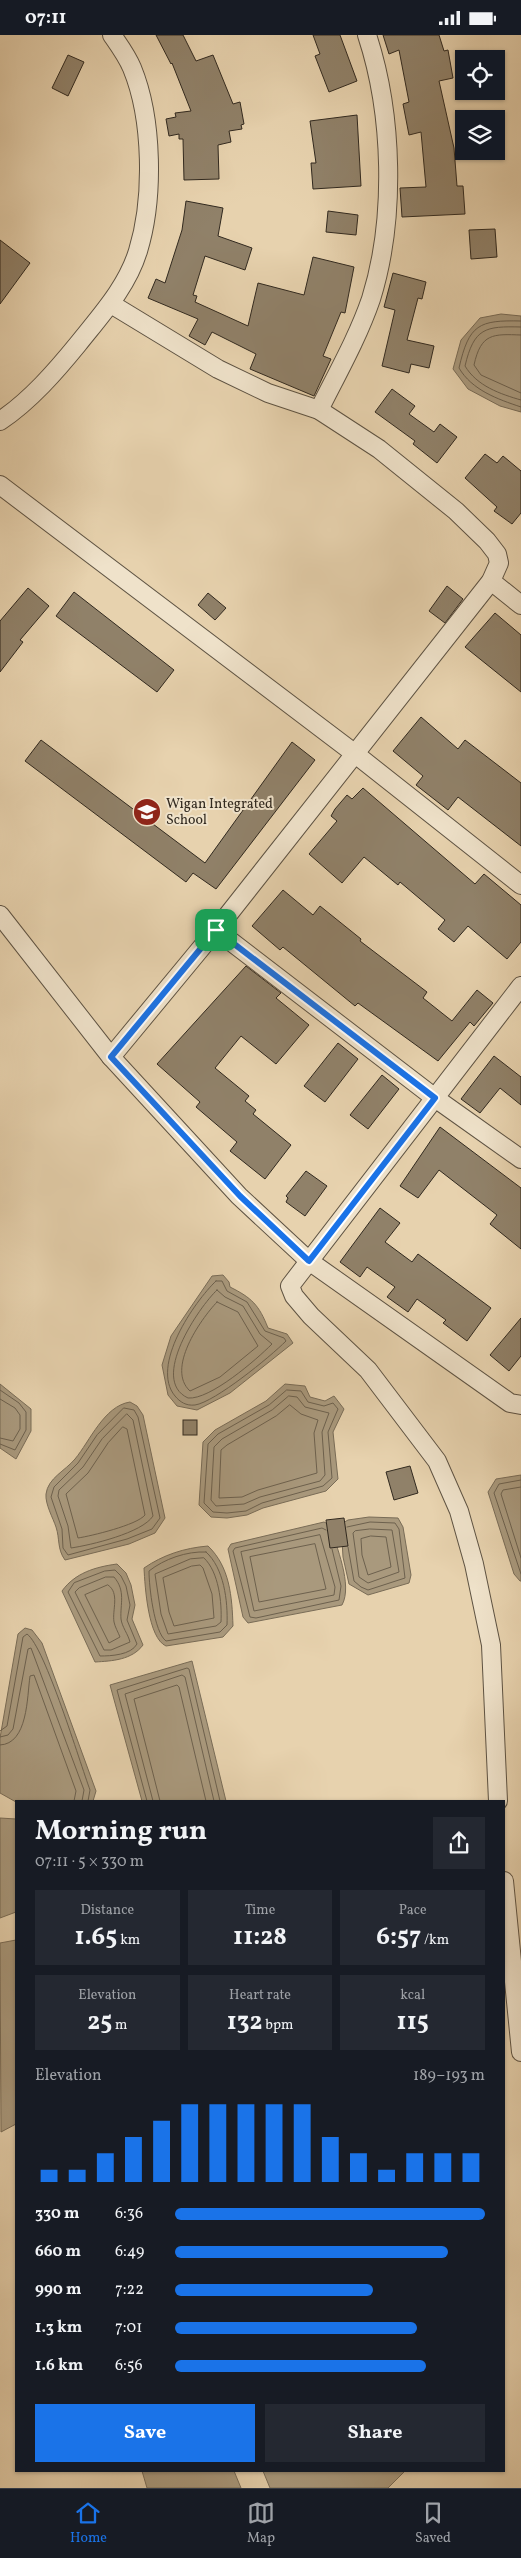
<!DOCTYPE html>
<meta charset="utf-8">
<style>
body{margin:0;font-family:Vollkorn,serif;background:#242831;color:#f1f3f6;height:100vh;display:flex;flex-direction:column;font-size:19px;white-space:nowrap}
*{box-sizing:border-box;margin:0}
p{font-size:16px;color:#9ea1a6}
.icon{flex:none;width:28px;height:28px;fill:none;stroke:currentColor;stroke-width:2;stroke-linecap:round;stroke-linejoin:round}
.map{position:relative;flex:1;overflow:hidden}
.panel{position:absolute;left:15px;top:1765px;width:490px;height:672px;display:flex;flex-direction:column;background:#171b24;border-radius:0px;box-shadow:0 1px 4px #0004}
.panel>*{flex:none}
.buttons{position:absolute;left:455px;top:15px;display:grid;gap:10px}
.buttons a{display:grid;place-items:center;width:50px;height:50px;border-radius:0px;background:#171b24;box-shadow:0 1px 4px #0004;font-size:25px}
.pin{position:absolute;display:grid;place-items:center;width:42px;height:42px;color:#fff;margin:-21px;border-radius:10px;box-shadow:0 2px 8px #0006}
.round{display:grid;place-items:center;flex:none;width:52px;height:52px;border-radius:0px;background:#242831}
.overview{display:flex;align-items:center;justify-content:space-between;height:85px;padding:0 20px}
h1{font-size:28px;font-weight:700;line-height:38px}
.metrics{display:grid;grid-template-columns:repeat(3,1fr);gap:8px;height:85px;padding:5px 20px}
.metrics div{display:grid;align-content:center;border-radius:0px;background:#242831;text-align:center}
.metrics b{font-size:25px;font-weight:700}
.metrics small{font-size:14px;font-weight:400}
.metrics p{font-size:14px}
.chart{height:140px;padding:10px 20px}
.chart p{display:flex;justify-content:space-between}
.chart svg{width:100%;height:90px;margin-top:5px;stroke:#1a73e8;stroke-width:6}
.primary-button{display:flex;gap:10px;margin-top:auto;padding:10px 20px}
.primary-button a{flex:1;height:58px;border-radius:0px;background:#1a73e8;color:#fff;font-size:20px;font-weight:700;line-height:58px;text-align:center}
.primary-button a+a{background:#242831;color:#f1f3f6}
ul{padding:0 20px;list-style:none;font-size:16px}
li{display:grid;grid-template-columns:80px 60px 1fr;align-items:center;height:38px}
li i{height:12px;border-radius:6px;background:#1a73e8}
.status{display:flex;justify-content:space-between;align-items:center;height:35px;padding:0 25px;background:#171b24;direction:ltr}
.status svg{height:14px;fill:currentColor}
.tabs{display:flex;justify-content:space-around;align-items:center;height:70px;border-top:1px solid #363941;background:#171b24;font-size:14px;color:#9ea1a6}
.tabs a{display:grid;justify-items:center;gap:2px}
.tabs .current{color:#1a73e8}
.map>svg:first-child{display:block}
</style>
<div class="status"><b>07:11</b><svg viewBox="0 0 49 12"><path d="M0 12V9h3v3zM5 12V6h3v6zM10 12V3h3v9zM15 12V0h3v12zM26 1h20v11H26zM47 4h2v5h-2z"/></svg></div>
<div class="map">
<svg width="521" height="2453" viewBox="0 0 521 2453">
<rect width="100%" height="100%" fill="#e7d2ae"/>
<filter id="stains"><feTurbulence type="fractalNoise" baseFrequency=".004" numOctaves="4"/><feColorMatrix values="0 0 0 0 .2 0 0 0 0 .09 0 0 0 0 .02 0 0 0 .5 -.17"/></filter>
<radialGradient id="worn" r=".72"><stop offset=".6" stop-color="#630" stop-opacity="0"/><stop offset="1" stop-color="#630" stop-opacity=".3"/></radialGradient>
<g fill="#a9997d" stroke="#796c57">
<path d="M501,279L521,281V377L500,371L468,354L453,334L461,305L480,283Z"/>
<path d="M223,1240L229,1247L230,1252C252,1263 259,1270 268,1293L287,1299L293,1308L230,1358L197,1375L177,1371L168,1360L162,1330L171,1301L212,1241Z"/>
<path d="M0,1349L31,1374V1396L16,1424L0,1413Z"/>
<path d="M285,1349L305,1351L310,1362L325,1366L334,1361L344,1374L333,1397L338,1444L326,1456L263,1473L247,1480L227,1483L211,1482L199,1470L203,1407L215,1395L266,1366Z"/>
<path d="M130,1367L137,1371L143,1380L165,1483L155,1498L129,1509L65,1525C57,1514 60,1504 56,1492C53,1483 45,1469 46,1459C48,1443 65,1436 75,1424C90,1406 104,1371 130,1367Z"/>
<path d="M521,1440V1546H520L514,1539L488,1457L496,1444Z"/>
<path d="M369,1482L398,1483L403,1492L411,1540L409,1548L368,1560L349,1549L343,1522L341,1489L348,1485Z"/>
<path d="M324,1487L330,1490C336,1511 353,1550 342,1570L248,1588L243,1582L228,1514L231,1509Z"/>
<path d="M208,1511C230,1532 232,1562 233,1591L223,1602L166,1611C148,1603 145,1552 144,1533C163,1520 184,1513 208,1511Z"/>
<path d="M117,1529L126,1538L131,1550L135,1570L132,1584L143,1610C132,1625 112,1626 95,1627L62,1556C75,1538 95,1532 117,1529Z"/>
<path d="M25,1593L32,1595L42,1608L96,1756L93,1766L16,1767L0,1758V1703L18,1599Z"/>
<path d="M192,1626L226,1766H142L110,1650Z"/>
<path d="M0,1783L16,1784V1877L0,1883Z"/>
<path d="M16,1905V2089L1,2097L0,1908Z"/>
<path d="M142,2436H234L241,2453H147Z"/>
<path d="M263,2436H405L388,2453H270Z"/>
</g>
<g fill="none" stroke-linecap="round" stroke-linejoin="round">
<g stroke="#6d614e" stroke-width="1">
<path d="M521,286C479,285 469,289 459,333C472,355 497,364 521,372"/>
<path d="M521,292C485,291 474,293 465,331C477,351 500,359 521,365"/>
<path d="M521,300C493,299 481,298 474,330L481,340L521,358"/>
<path d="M216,1246H222L227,1256L247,1267L265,1296L284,1303L286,1306C270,1322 215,1367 195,1370C186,1371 180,1367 175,1361C150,1331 194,1267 216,1246Z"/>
<path d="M217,1255L225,1262L243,1271L260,1299L272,1309C256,1325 210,1365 188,1363C149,1345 199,1272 217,1255Z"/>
<path d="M217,1267L238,1277L258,1311L220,1342L190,1356C166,1334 200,1285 217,1267Z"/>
<path d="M0,1355L19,1368L26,1377V1395L15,1415L0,1409"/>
<path d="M287,1355L301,1356L308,1367L324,1371L333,1368L338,1374L328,1397L332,1443L323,1451L262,1468L246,1476L227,1478L213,1477L204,1468L208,1409L218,1399L269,1370Z"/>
<path d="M289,1361L297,1362L305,1372L329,1378L322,1397L325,1440L320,1446L260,1462L244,1469L216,1471L211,1465L214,1412L222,1404L272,1375Z"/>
<path d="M0,1364L15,1373L20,1380V1394L13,1406L0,1403"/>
<path d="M290,1370L301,1379L318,1385L314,1398L317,1438L258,1455L242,1462L219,1463L221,1415L227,1410L276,1381Z"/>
<path d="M124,1373L134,1375L138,1382L160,1483L152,1494L127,1504L68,1520L63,1513L62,1494L51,1462L54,1452L78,1428L97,1400Z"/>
<path d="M127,1379L133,1385L153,1481C142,1498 91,1510 71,1513L68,1491L58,1461L59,1455L83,1432L102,1404Z"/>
<path d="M123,1392L127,1394L145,1480C137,1490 91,1501 78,1503L66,1459L88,1438L108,1408Z"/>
<path d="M521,1445L499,1449L494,1458L521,1539"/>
<path d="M521,1452L503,1455L501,1459L521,1523"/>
<path d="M347,1492L370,1487L395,1488L399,1494L405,1543L368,1555L361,1552L354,1546L348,1512"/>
<path d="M370,1494L392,1495L399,1537L368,1548L359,1542L353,1498L355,1496Z"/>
<path d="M326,1495L322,1493L235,1513L233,1516L250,1582L256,1583L339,1565L341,1551L332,1514"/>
<path d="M320,1500L335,1552L334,1560L254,1576L241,1517Z"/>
<path d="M371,1501L386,1502L391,1532L368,1540L362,1520L361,1504Z"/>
<path d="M315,1509L326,1554L259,1567L250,1522Z"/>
<path d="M206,1517C224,1533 228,1566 227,1590L220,1597L166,1606C154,1597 149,1551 149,1536C164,1524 187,1516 206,1517Z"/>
<path d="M204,1523C219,1537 222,1568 221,1587L216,1591L168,1599L161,1579L155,1539L190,1524Z"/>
<path d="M192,1531L200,1530L203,1533L212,1559L214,1583L174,1591L169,1577L163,1543Z"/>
<path d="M105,1536L115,1535L121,1541L126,1551L130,1570L127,1585L137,1609C131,1620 111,1621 100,1621L68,1557L74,1548Z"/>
<path d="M106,1542H114C126,1556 120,1569 121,1584C122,1592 128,1599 130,1607L111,1615H104L75,1557L79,1553Z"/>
<path d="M108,1550C120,1558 112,1575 114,1587C115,1592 118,1597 120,1602L109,1608L85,1560Z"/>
<path d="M0,1696L7,1691L23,1602L27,1599C45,1612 80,1728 90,1755L88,1766"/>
<path d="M0,1702L8,1700L13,1694L28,1614L31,1613L84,1755L82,1766"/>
<path d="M0,1710C28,1709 27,1662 30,1641L34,1640L76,1756L74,1766"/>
<path d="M147,1766L117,1655L187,1633L189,1634L220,1766"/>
<path d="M153,1766L125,1659L182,1640L185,1642L214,1766"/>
<path d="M160,1766L134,1664L177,1650L179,1652L206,1766"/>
</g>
</g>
<g fill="#908169" stroke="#31291f">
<path d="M156,0H183L196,26L213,20L233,69L240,67L244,89L241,90L242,94L229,96L231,107L218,110L219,144L184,145L183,104H179V99L169,101L166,84L176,82L175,78L191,76L172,28L171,29Z"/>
<path d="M313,0H340L357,46L329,57L315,21L320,19Z"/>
<path d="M383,0H439L444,16L448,15L453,43L439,46L454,113L457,151H463L465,179L402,182L400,153L426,152L421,97L409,100L403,69L409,67L399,15L389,19Z"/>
<path d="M68,20L84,27L68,61L52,53Z"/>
<path d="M357,80L361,151L313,154L311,128H316L310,86Z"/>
<path d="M186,166L223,173L218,201L252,213L245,235L205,221L193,260L197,261L195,267L248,291L258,248L304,260L313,222L354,232L345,278L341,277L323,321L331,324L314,361L250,334L256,319L212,297L205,310L189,301L198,284L148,263L156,244L165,248L182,195Z"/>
<path d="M328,176L358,180L356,200L326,197Z"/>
<path d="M495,194L497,222L471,224L469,195Z"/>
<path d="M0,205L30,228L0,269Z"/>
<path d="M393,238L426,247L422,264L418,263L407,305L434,311L429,333L411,329L409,338L382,331L395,275L384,272Z"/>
<path d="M392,354L415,371L409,379L434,397L440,389L457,402L437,428L413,409L415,406L375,377Z"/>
<path d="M485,419L497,428L503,421L521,436V478L512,489L494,476L497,472L465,443Z"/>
<path d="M447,551L463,564L445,588L429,576Z"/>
<path d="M28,553L49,571L20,605L23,607L0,637V586Z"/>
<path d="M74,557L174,635L157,657L56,581Z"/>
<path d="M208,558L226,573L215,585L198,570Z"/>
<path d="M495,578L521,600V657L465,612Z"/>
<path d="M421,682L458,714L465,705L521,748V811L458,762L448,775L416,750L423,741L393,716Z"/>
<path d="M41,705L205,828L292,707L315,725L216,854L193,838L186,847L25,726Z"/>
<path d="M363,753L475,849L484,839L521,870V907L507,924L468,891L454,907L438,894L445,885L400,847L398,850L364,822L342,848L309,819L337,786L331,781L335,774L347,760L352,764Z"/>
<path d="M283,855L313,880L320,871L361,904L360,906L427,957L423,963L452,986L477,955L493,968L474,991L470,987L438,1026L358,968L355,971L283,912L280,915L252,891Z"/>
<path d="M246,931L281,958L276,963L309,990L276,1029L241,1001L215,1033L249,1061L245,1066L256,1075L253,1079L291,1110L265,1144L230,1116L237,1107L196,1072L200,1067L157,1029Z"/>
<path d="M338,1008L358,1024L325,1067L304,1051Z"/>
<path d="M494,1021L521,1042V1070L500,1053L480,1078L461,1064Z"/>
<path d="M382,1040L399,1054L368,1094L350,1080Z"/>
<path d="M440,1092L521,1153V1214L490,1189L497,1180L439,1135L418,1163L400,1151Z"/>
<path d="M306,1136L327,1151L305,1181L286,1167L288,1163L286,1161Z"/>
<path d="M380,1173L400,1188L385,1207L412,1227L418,1219L491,1273L467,1306L443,1288L446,1285L417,1264L408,1277L387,1262L395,1252L367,1232L360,1242L340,1227Z"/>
<path d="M521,1283V1321L509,1336L490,1320Z"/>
<rect x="183" y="1385" width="14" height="15"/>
<path d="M410,1431L418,1458L394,1465L386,1437Z"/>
<path d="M344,1483L348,1511L330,1513L326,1485Z"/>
</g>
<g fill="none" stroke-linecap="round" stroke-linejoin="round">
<defs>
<g id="minor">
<path d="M111,269L218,334L268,358L319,375L379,414L456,476L487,506L497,519L499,528L491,546L216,895L111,1022"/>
<path d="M319,375C337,339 358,302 371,264C396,184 393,79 367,0"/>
<path d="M0,386C30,366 56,336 78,309C101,280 127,252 138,216C154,164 153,84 132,33C127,21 119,10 112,0"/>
<path d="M0,450L354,718L521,850"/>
<path d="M491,546L521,570"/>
<path d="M0,880L111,1022L239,1161L309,1226L510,1368L521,1370"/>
<path d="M216,895L435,1063L521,1124"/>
<path d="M498,1766L491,1610L474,1529L459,1476L437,1426L368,1335L311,1281L294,1261L290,1251L521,951"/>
<path d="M504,1846L521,2017"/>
</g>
</defs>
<use href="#minor" stroke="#5e5343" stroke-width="20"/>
<use href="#minor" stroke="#efe2ca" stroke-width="18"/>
</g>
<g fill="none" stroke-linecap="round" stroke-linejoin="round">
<defs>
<path id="route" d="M216,895L435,1063L309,1226L240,1161L111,1022Z"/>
</defs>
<use href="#route" stroke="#fff" stroke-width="10"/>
<use href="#route" stroke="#1a73e8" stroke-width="6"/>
</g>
<defs>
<symbol id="school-disc" viewBox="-11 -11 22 22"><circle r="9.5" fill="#8f2418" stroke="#efe2ca"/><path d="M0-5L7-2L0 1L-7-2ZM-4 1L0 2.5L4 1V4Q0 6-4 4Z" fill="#fff"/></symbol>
</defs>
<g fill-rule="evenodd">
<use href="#school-disc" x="131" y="761" width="32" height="32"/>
</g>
<g text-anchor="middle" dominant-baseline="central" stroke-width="4" stroke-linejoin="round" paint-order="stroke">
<g font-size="14" fill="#31291f" stroke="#efe2ca" text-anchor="start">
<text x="166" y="769">Wigan Integrated<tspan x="166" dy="16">School</tspan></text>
</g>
</g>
<rect width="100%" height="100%" filter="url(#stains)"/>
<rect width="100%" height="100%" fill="url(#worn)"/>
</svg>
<div class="buttons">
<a><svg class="icon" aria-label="locate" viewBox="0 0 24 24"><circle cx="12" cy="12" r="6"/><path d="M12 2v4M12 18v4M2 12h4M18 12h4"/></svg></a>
<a><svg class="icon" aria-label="layers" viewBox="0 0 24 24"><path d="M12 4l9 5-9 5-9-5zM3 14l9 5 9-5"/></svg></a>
</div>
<div class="pin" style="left:216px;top:895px;background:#1e9e55"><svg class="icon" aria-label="arrive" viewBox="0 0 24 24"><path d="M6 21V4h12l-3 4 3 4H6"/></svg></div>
<section class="panel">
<div class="overview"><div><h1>Morning run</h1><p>07:11 · 5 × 330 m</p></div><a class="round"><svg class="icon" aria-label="share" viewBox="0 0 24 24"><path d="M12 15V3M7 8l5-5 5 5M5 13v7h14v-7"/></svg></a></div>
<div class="metrics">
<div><p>Distance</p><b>1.65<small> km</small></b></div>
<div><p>Time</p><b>11:28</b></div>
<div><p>Pace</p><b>6:57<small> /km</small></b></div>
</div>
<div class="metrics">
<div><p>Elevation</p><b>25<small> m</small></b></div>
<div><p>Heart rate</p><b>132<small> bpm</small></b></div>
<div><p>kcal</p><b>115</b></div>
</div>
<div class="chart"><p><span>Elevation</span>189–193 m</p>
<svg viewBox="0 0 160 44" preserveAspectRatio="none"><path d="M5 44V38M15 44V38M25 44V30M35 44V22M45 44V14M55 44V6M65 44V6M75 44V6M85 44V6M95 44V6M105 44V22M115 44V30M125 44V38M135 44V30M145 44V30M155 44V30"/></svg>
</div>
<ul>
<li><b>330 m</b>6:36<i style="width:100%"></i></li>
<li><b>660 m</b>6:49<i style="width:88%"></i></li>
<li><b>990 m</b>7:22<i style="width:64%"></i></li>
<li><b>1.3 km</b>7:01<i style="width:78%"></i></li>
<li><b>1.6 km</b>6:56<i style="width:81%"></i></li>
</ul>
<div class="primary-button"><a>Save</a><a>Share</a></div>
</section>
</div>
<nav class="tabs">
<a class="current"><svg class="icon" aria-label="home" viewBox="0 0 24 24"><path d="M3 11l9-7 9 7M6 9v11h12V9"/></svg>Home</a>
<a><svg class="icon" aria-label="map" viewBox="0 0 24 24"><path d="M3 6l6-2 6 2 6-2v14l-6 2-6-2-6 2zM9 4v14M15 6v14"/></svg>Map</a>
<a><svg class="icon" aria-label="saved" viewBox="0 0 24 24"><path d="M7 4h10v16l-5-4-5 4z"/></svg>Saved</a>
</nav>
